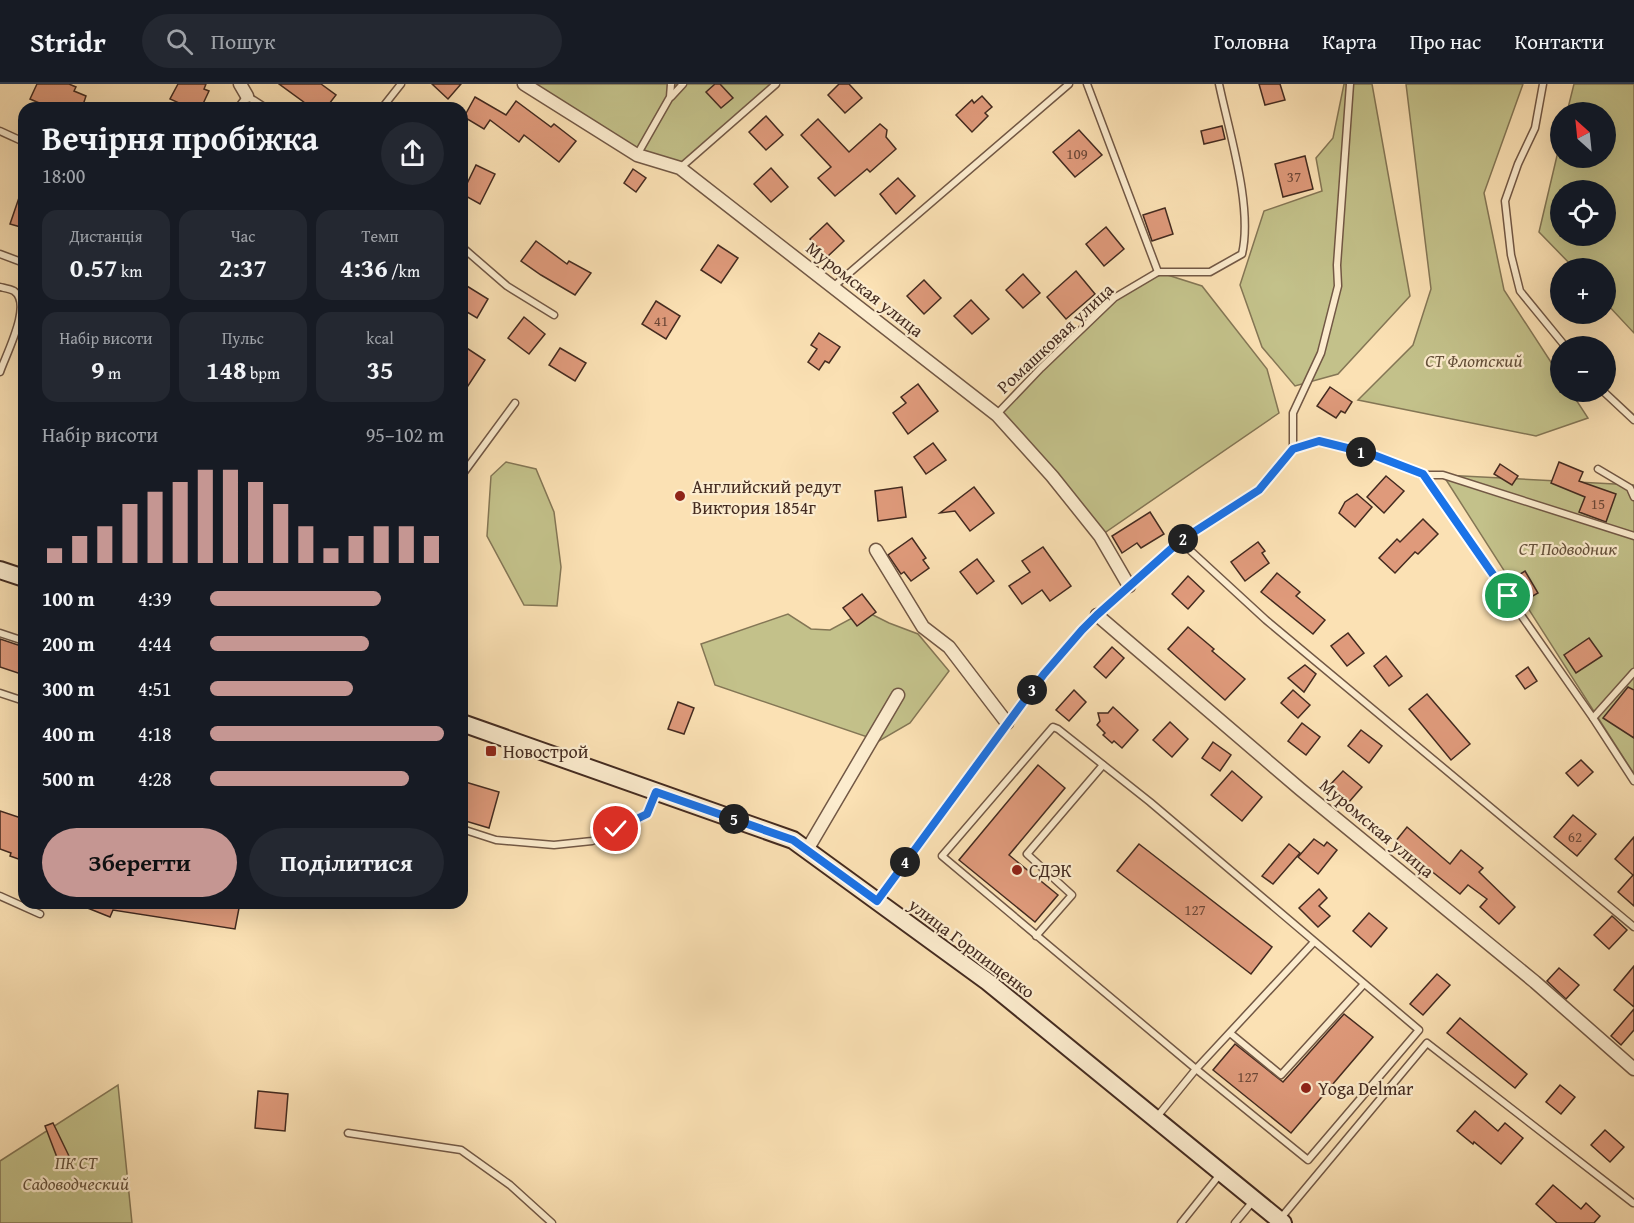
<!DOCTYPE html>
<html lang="uk">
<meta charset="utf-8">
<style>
body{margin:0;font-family:"Gentium Book Plus",serif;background:#242831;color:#f1f3f6;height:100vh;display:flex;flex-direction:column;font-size:22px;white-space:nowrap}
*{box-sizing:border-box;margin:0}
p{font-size:20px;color:#9ea1a6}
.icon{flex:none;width:33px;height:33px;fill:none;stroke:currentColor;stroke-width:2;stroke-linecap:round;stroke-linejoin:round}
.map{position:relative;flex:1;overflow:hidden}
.sheet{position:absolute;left:18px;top:18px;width:450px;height:807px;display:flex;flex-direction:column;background:#171b24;border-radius:18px;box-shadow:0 6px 24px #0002}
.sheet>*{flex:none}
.needle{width:39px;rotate:333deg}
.fabs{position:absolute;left:1550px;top:18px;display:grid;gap:12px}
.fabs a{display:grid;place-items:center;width:66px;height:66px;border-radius:50%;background:#171b24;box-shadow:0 6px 24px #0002;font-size:30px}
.pin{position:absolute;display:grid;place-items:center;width:51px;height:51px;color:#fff;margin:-26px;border:3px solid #fff;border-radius:50%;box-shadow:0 2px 6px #0007}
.km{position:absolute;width:30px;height:30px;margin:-15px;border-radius:50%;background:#222;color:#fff;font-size:16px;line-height:30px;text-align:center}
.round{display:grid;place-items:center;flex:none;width:63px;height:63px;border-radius:32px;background:#242831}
.summary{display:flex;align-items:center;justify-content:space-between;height:102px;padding:0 24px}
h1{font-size:33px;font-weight:600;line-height:45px}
.stats{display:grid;grid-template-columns:repeat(3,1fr);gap:9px;height:102px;padding:6px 24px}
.stats div{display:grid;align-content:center;border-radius:15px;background:#242831;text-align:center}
.stats b{font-size:26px;font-weight:600}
.stats small{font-size:16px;font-weight:400}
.stats p{font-size:16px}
.chart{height:168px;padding:12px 24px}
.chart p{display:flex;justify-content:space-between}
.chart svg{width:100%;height:108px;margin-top:6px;stroke:#c59692;stroke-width:6}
.action{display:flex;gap:12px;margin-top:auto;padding:12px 24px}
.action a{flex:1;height:69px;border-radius:36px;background:#c59692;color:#111;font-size:24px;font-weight:600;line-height:69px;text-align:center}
.action a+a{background:#242831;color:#f1f3f6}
ul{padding:0 24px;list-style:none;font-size:20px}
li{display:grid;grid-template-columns:96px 72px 1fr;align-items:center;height:45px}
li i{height:15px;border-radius:8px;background:#c59692}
header{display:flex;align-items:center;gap:36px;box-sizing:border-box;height:84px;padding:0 30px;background:#171b24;border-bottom:2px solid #363941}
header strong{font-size:28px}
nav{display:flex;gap:33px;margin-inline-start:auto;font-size:21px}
.search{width:420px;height:54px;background:#242831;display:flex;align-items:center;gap:15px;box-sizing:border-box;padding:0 21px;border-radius:33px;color:#9ea1a6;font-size:22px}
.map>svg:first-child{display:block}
</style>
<header>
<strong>Stridr</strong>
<div class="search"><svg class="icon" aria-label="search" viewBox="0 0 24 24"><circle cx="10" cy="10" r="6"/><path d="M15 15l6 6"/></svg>Пошук</div>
<nav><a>Головна</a><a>Карта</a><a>Про нас</a><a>Контакти</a></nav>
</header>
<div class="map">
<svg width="1634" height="1139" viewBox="0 0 1634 1139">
<rect width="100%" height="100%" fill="#fbe1b4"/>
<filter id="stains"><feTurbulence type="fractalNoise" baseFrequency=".00333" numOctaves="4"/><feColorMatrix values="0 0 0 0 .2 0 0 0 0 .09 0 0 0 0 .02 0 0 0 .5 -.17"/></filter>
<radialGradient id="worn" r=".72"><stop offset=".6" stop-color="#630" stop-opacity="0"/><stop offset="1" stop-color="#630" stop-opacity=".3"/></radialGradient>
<g fill="#c3c18a" stroke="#847655" stroke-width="1.5" fill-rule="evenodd">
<path d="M524,0H776L680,84L628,65Z"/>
<path d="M1344,0H1372L1410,212L1338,290L1295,302L1262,263L1240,201L1264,127L1322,107L1316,74L1333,54Z"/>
<path d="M1406,0H1523L1484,109L1504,206L1560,292V308H1571L1588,334L1536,352L1358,316L1413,261L1431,205Z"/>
<path d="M1574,0H1634V249L1605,218V184H1574L1539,148L1560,59V74H1605V28H1567ZM1605,106V152H1560V106Z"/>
<path d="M1158,188L1202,202L1267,285L1279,329L1100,452L997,331L1114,214Z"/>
<path d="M506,378L536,385L554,428L561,483L557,522L524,521L487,452L491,392Z"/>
<path d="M1443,391L1634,401V690Z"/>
<path d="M865,527L889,539L918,550L949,587L910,639L879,657L715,601L701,560L788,530L811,545L830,546Z"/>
<path d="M118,1001L132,1139H0V1077Z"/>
</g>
<g fill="#df9a7b" stroke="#442b20" stroke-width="1.5">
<path d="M37,0H69L76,3L74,7L86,12L82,24H51L30,15Z"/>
<path d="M178,0H206L204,5L209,7L201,24H190L170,15Z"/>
<path d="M279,0H321L336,11L326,24H312Z"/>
<path d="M432,0H461L448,15Z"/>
<path d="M715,0H720L733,14L721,24L706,8Z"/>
<path d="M839,0H849L862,14L845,29L828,11Z"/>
<path d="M1259,0H1280L1285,16L1265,21Z"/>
<path d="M982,12L992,23L985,29L988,32L972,48L956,31L972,16L974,19Z"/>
<path d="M475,13L506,31L516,17L551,43L554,40L576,57L559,78L524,51L519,58L490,36L484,45L464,33Z"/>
<path d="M766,32L783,51L766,66L749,48Z"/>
<path d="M818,35L849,68L880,40L887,46L886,53L896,65L870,88L867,85L835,112L818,94L831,83L801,51Z"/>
<path d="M1222,42L1225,55L1204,60L1201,47Z"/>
<path d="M1079,46L1102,71L1075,93L1053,68Z"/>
<path d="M1305,72L1313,105L1283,113L1275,80Z"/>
<path d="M476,81L495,90L480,120L462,110Z"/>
<path d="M771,84L788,103L771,118L754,100Z"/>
<path d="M633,85L646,94L636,108L624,99Z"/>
<path d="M898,94L915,112L896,130L880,110Z"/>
<path d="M22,105H24V144L10,140Z"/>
<path d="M1165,124L1173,150L1152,157L1143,131Z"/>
<path d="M827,139L844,157L827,173L810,155Z"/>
<path d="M1106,143L1124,165L1104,182L1086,160Z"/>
<path d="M536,157L567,180L569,177L591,189L575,211L541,191L521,177Z"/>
<path d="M718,161L738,174L721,199L701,186Z"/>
<path d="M1076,187L1095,210L1066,235L1047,213Z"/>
<path d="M1023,190L1040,209L1023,224L1006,206Z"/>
<path d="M924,196L941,214L924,230L907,212Z"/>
<path d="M462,199L488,215L477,234L462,225Z"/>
<path d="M971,216L989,235L972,250L954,232Z"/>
<path d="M656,217L680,232L666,255L642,240Z"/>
<path d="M524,233L545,250L529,270L508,254Z"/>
<path d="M819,249L840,263L829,279L825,277L819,286L808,278L817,265L811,261Z"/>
<path d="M462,261L485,276L462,311Z"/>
<path d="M560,264L586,279L575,297L549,281Z"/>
<path d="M918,300L938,327L908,350L893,329L906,319L901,313Z"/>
<path d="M1330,303L1352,318L1345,329L1341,327L1336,334L1317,322Z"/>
<path d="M933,359L946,376L926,390L914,373Z"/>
<path d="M1559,378L1583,388L1579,397L1616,410L1606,438L1579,428L1585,413L1551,399Z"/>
<path d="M1500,380L1518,392L1512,401L1494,390Z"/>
<path d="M1386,392L1404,407L1384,429L1367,413Z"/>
<path d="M902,403L906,433L878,437L875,407Z"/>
<path d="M974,403L994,429L970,447L955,427L940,429Z"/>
<path d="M1357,410L1372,423L1355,443L1339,429L1345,418Z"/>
<path d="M1150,428L1164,450L1141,464L1137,459L1122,469L1112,452Z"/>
<path d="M1423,435L1438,450L1418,470L1415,468L1395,489L1379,474L1397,455L1400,458Z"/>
<path d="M912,454L926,474L923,476L929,484L911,497L904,488L901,490L888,471Z"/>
<path d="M1258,458L1265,467L1262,469L1269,479L1245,497L1231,478Z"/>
<path d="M1043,463L1071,502L1050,517L1042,506L1022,520L1009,502L1030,488L1022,477Z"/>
<path d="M977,475L994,497L977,510L960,488Z"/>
<path d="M1525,487L1538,509L1521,519L1509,497Z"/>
<path d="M1277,489L1300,508L1296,512L1325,536L1313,550L1261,508Z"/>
<path d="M1188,492L1204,507L1188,525L1172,510Z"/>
<path d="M862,510L876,528L857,542L843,524Z"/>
<path d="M1188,543L1214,565L1212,567L1245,595L1225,616L1168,565Z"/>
<path d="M1348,549L1364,569L1347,582L1331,562Z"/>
<path d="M1589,554L1602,572L1576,589L1564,571Z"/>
<path d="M0,555L24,563V591L0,583Z"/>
<path d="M1112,563L1124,574L1106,594L1094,583Z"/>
<path d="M1386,572L1402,592L1389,602L1374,582Z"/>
<path d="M1305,581L1316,590L1304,608L1288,594Z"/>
<path d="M1528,583L1537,597L1525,605L1516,592Z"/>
<path d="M1628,603L1634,606V654L1603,634Z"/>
<path d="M1074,606L1086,618L1069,637L1056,626Z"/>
<path d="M1293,606L1310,621L1298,634L1281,619Z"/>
<path d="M1427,610L1470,660L1451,676L1409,625Z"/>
<path d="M678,618L694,624L684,650L668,645Z"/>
<path d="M1113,623L1138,646L1122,664L1114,657L1112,659L1103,651L1105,649L1097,641L1100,637L1098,629H1108Z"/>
<path d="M1170,638L1188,655L1172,673L1153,656Z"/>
<path d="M1302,639L1320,653L1306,671L1288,657Z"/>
<path d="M1361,646L1382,662L1369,679L1348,662Z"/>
<path d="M1213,658L1231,671L1220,687L1202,674Z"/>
<path d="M1581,676L1593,688L1578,702L1566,689Z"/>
<path d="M1038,681L1065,704L1009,771L1058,811L1035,838L959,776Z"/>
<path d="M1232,687L1262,713L1242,737L1211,711Z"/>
<path d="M1343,687L1362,703L1349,718L1330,701Z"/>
<path d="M462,697L499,708L489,744L462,736Z"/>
<path d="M0,727L24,735L20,748L24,750V777L10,772L11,769L0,765Z"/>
<path d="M1573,731L1596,750L1577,772L1554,753Z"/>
<path d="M1407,743L1450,780L1461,766L1483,784L1479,788L1515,823L1499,840L1480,823L1487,815L1468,801L1460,810L1395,758Z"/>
<path d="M1634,753V822L1618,808L1633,791L1615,775Z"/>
<path d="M1314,755L1324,762L1327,758L1337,766L1318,790L1298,773Z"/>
<path d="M1139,760L1272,863L1251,890L1117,787Z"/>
<path d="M1289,760L1300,769L1273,800L1262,792Z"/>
<path d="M1319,805L1327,814L1319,822L1330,832L1318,843L1299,824Z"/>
<path d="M75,819H240L235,845L113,826L110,833Z"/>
<path d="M1369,829L1387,844L1371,863L1353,847Z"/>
<path d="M1612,832L1627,846L1609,865L1594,851Z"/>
<path d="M1634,882V923L1614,906Z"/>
<path d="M1559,884L1579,901L1566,915L1547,897Z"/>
<path d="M1437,890L1450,901L1423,931L1410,920Z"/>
<path d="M1634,925V946L1621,961L1611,952Z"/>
<path d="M1344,930L1373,953L1291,1049L1213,986L1235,960L1283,998Z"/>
<path d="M1460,934L1527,990L1515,1004L1447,949Z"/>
<path d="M1560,1001L1575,1013L1561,1030L1546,1018Z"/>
<path d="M258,1007L288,1010L285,1047L255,1044Z"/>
<path d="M1475,1027L1498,1047L1505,1039L1523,1054L1501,1080L1474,1058L1473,1060L1457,1047Z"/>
<path d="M53,1039L69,1072L58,1076L45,1042Z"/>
<path d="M1605,1046L1624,1063L1610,1078L1591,1061Z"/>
<path d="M1553,1101L1581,1125L1586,1119L1600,1132L1594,1139H1557L1536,1120Z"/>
</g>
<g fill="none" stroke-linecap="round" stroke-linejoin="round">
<defs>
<g id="lane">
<path d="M1087,0L1158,188"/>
<path d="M1543,0L1535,44L1518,80L1505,117L1511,171L1520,207L1565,262"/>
<path d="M671,13L683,0"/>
<path d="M238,24L247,12L266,24"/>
<path d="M382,24L401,0"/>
<path d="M0,47L24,58"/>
<path d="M637,71L670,13L671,0"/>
<path d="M680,84L776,0"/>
<path d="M462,163L507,202L554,231"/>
<path d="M0,170L24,179"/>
<path d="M0,203C4,204 10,205 14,207C33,220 6,270 0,288"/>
<path d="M833,203L1069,0"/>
<path d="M1604,308L1634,336"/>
<path d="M997,330L1041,284L1114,214L1158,188H1210L1242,170C1253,123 1229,48 1219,0"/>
<path d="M1293,365V329L1321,269L1338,202L1337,181L1350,0"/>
<path d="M1598,385L1630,404L1634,413"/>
<path d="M462,391L515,319"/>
<path d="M1423,391H1443L1634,452"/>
<path d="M1180,457L1266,536L1634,843"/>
<path d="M0,549L24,557"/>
<path d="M0,609L24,617"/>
<path d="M1593,634L1634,588"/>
<path d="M462,745L496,756L554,761L592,757L647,730L655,709"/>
<path d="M0,812L40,830"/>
<path d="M877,816L1044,590L1097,531L1180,457L1259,407L1293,365L1319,357L1370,370L1423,391L1593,634L1634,697"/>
<path d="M1036,852L1072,811L1027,770L1103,681"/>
<path d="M1230,949L1281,991L1364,900"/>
<path d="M1156,1034L1196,985L942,772L1053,643L1058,645L1150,718L1419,946L1308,1076L1196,985L1314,858"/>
<path d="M348,1049L461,1066L510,1101L552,1139"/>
<path d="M1280,1135L1427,959L1633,1119"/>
<path d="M1181,1139L1221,1089"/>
<path d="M1235,1139L1254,1116"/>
</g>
<g id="street">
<path d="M240,0L247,12"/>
<path d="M524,0L637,71L680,84L997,331L1052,392L1100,452L1129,502"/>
<path d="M876,466L923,543L949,563L1007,639"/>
<path d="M1097,531L1300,705L1535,898L1634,985"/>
<path d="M807,766L898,611"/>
</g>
<g id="secondary">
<path d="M0,486L24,494"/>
<path d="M462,639L793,756L988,898L1283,1139"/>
</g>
</defs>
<use href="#lane" stroke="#725845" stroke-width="9"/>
<use href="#street" stroke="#725845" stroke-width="15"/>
<use href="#secondary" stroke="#442b20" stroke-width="20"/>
<use href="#lane" stroke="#fcecce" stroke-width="6"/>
<use href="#street" stroke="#fcecce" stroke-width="12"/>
<use href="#secondary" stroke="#fcecce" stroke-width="16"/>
</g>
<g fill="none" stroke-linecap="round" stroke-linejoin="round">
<defs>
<path id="route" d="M616,745L647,730L656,708L793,756L877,817L1044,590L1082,546L1097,531L1180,457L1259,406L1293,365L1319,357L1371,370L1423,390L1508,512"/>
</defs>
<use href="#route" stroke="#fff" stroke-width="12"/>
<use href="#route" stroke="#1a73e8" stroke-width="8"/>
</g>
<g fill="#8f2418" stroke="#fcecce" stroke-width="2">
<circle cx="680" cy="412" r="6"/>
<rect x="485" y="661" width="12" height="12" rx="3"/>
<circle cx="1017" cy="786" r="6"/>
<circle cx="1306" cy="1004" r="6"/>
</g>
<g text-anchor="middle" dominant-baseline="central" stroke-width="4.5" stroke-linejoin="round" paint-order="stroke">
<g font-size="15" fill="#6b4737">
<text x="1077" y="69">109</text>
<text x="1294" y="92">37</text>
<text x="661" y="236">41</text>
<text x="1598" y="419">15</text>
<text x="1575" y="752">62</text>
<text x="1195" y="825">127</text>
<text x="1248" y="992">127</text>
</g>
<g font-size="18" fill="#442b20" stroke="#fcecce">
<text transform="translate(865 205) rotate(38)">Муромская улица</text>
<text transform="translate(1055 254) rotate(-43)">Ромашковая улица</text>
<text transform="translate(1377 744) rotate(40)">Муромская улица</text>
<text transform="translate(972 864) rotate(37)">улица Горпищенко</text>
</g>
<g font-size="18" font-style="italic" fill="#64503a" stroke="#fcecce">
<text x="1474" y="276">СТ Флотский</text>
<text x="1568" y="464">СТ Подводник</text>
<text x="76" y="1078">ПК СТ<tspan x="76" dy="21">Садоводческий</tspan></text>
</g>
<g font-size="18" fill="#442b20" stroke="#fcecce" text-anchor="start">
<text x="692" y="402">Английский редут<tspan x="692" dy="21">Виктория 1854г</tspan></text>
<text x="503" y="667">Новострой</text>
<text x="1029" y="786">СДЭК</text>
<text x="1318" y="1004">Yoga Delmar</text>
</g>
</g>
<rect width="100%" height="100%" filter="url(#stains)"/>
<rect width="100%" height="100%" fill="url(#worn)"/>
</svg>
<div class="fabs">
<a><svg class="needle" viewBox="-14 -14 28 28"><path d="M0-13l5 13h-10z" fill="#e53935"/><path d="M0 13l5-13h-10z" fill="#9ea1a6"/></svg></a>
<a><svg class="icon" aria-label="locate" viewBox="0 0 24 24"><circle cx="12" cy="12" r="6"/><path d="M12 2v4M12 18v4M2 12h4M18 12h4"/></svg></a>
<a>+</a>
<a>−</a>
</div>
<div class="pin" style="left:1508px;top:512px;background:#1e9e55"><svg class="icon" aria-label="arrive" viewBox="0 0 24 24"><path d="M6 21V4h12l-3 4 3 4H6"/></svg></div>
<div class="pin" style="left:616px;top:745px;background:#d93025"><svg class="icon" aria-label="check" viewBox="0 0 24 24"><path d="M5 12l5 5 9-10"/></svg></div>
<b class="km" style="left:1361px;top:368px">1</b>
<b class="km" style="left:1183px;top:455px">2</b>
<b class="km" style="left:1032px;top:606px">3</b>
<b class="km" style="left:905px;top:778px">4</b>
<b class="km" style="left:734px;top:735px">5</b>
<section class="sheet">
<div class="summary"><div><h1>Вечірня пробіжка</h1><p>18:00</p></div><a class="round"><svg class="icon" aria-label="share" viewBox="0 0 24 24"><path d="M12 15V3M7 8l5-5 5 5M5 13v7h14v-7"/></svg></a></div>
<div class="stats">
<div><p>Дистанція</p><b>0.57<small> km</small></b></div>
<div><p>Час</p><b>2:37</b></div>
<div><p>Темп</p><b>4:36<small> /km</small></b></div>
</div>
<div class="stats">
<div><p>Набір висоти</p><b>9<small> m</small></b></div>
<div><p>Пульс</p><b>148<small> bpm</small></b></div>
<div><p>kcal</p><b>35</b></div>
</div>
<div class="chart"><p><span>Набір висоти</span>95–102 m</p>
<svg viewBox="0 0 160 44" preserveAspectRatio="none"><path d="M5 44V38M15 44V33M25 44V29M35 44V20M45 44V15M55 44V11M65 44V6M75 44V6M85 44V11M95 44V20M105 44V29M115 44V38M125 44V33M135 44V29M145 44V29M155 44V33"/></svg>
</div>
<ul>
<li><b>100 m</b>4:39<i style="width:73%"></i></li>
<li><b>200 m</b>4:44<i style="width:68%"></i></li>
<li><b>300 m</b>4:51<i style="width:61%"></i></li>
<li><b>400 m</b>4:18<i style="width:100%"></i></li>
<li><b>500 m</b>4:28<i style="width:85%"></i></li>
</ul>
<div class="action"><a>Зберегти</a><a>Поділитися</a></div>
</section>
</div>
